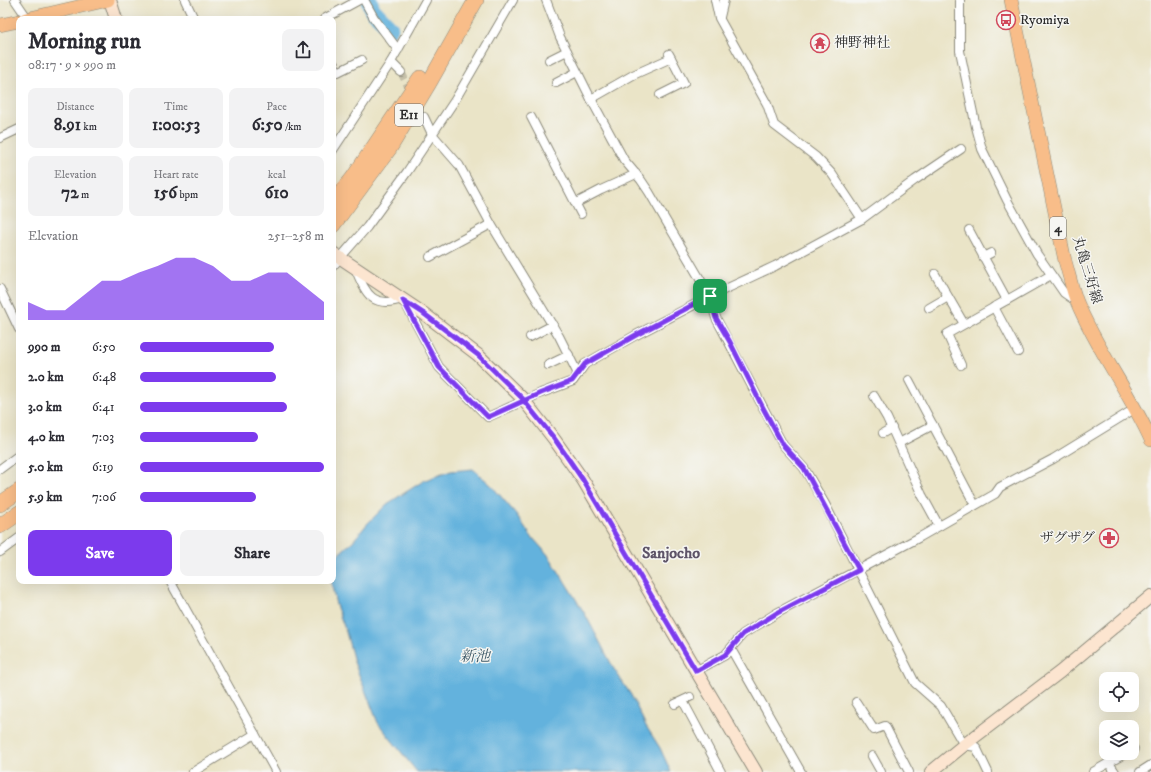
<!DOCTYPE html>
<meta charset="utf-8">
<style>
body{margin:0;font-family:"IM FELL DW Pica","Noto Serif JP",serif;background:#f2f2f3;color:#2b2b33;height:100vh;display:flex;flex-direction:column;font-size:15px;white-space:nowrap}
*{box-sizing:border-box;margin:0}
p{font-size:13px;color:#7c7c81}
.icon{flex:none;width:22px;height:22px;fill:none;stroke:currentColor;stroke-width:2;stroke-linecap:round;stroke-linejoin:round}
.map{position:relative;flex:1;overflow:hidden}
.drawer{position:absolute;left:16px;top:16px;width:320px;height:568px;display:flex;flex-direction:column;background:#fff;border-radius:8px;box-shadow:0 4px 16px #0002}
.drawer>*{flex:none}
.controls{position:absolute;left:1099px;top:672px;display:grid;gap:8px}
.controls a{display:grid;place-items:center;width:40px;height:40px;border-radius:8px;background:#fff;box-shadow:0 4px 16px #0002;font-size:20px}
.pin{position:absolute;display:grid;place-items:center;width:34px;height:34px;color:#fff;margin:-17px;border-radius:8px;box-shadow:0 2px 6px #0006}
.round{display:grid;place-items:center;flex:none;width:42px;height:42px;border-radius:8px;background:#f2f2f3}
.summary{display:flex;align-items:center;justify-content:space-between;height:68px;padding:0 12px}
h1{font-size:22px;font-weight:800;line-height:30px}
.figures{display:grid;grid-template-columns:repeat(3,1fr);gap:6px;height:68px;padding:4px 12px}
.figures div{display:grid;align-content:center;border-radius:8px;background:#f2f2f3;text-align:center}
.figures b{font-size:17px;font-weight:800}
.figures small{font-size:11px;font-weight:400}
.figures p{font-size:11px}
.chart{height:112px;padding:8px 12px}
.chart p{display:flex;justify-content:space-between}
.chart svg{width:100%;height:72px;margin-top:4px;fill:#7c3aed;opacity:.7}
.primary-button{display:flex;gap:8px;margin-top:auto;padding:8px 12px}
.primary-button a{flex:1;height:46px;border-radius:8px;background:#7c3aed;color:#fff;font-size:16px;font-weight:800;line-height:46px;text-align:center}
.primary-button a+a{background:#f2f2f3;color:#2b2b33}
ul{padding:0 12px;list-style:none;font-size:13px}
li{display:grid;grid-template-columns:64px 48px 1fr;align-items:center;height:30px}
li i{height:10px;border-radius:5px;background:#7c3aed}
.map>svg:first-child{display:block}
</style>
<div class="map">
<svg width="1151" height="772" viewBox="0 0 1151 772">
<rect width="100%" height="100%" fill="#f6f6f2"/>
<filter id="ink" filterUnits="userSpaceOnUse"><feTurbulence type="fractalNoise" baseFrequency=".025" numOctaves="2"/><feDisplacementMap in="SourceGraphic" scale="8" xChannelSelector="R" yChannelSelector="G"/><feConvolveMatrix kernelMatrix="1 2 1 2 8 2 1 2 1" color-interpolation-filters="sRGB"/></filter>
<filter id="wash" filterUnits="userSpaceOnUse"><feTurbulence type="fractalNoise" baseFrequency=".012" numOctaves="4" result="noise"/><feDisplacementMap in="SourceGraphic" scale="16" xChannelSelector="R" yChannelSelector="G"/><feGaussianBlur stdDeviation="0.9" result="paint"/><feColorMatrix in="noise" values="0 0 0 0 0 0 0 0 0 0 0 0 0 0 0 0 0 1.4 0 .05"/><feComposite in="paint" operator="in"/></filter>
<g filter="url(#wash)">
<rect width="100%" height="100%" fill="#eae4c7"/>
<path fill="#63b2dd" stroke="#476e84" d="M473,469L491,485L516,514L531,536L549,556L585,614L614,669L631,695L646,726L660,748L671,772H417L378,723L354,662L346,632L336,605L331,581H333V559L353,541L368,523L387,504L425,480L451,471Z"/>
<g fill="none" stroke-linecap="round" stroke-linejoin="round">
<path stroke="#63b2dd" stroke-width="17" d="M369,0L372,9L390,28"/>
</g>
</g>
<g filter="url(#ink)">
<g fill="none" stroke-linecap="round" stroke-linejoin="round">
<path stroke="#c4bfa8" stroke-width="8" stroke-dasharray="8 4" stroke-linecap="butt" d="M401,72L411,92"/>
<defs>
<g id="street">
<path d="M15,0L28,19"/>
<path d="M185,0L194,19"/>
<path d="M364,0L374,18L398,50"/>
<path d="M546,0L560,37L591,99L624,160L641,180L649,192L710,296L716,318L783,445L804,468L825,504L915,683L941,706L964,745L976,747L988,772"/>
<path d="M715,0L719,18L767,104L774,125L816,157L832,174L862,219"/>
<path d="M960,0V51L976,127L982,149L1007,200L1037,254L1064,293L1077,302"/>
<path d="M720,17L724,0"/>
<path d="M324,19L359,0"/>
<path d="M549,60L567,51"/>
<path d="M391,62L401,72"/>
<path d="M333,63L338,72L362,60"/>
<path d="M556,83L577,72"/>
<path d="M660,95L684,83L669,54"/>
<path d="M591,99L633,75L671,58"/>
<path d="M424,117L432,134L459,165L491,224L559,336L578,374"/>
<path d="M531,117L581,214"/>
<path d="M0,138L19,129"/>
<path d="M333,150L391,62L426,0"/>
<path d="M576,203L601,190L636,174"/>
<path d="M969,230L1007,300"/>
<path d="M430,257L491,224"/>
<path d="M983,257L991,253"/>
<path d="M333,266L367,227L407,172L455,100L513,0"/>
<path d="M355,268C366,293 371,309 403,299L439,367L488,417L541,393L573,381L585,364L636,335L717,293L775,266L862,219L915,180L961,149"/>
<path d="M935,274L964,324"/>
<path d="M0,289L19,329"/>
<path d="M994,307L1018,352"/>
<path d="M929,308L948,297"/>
<path d="M530,337L553,325"/>
<path d="M548,365L569,355"/>
<path d="M961,365L947,334L1051,275"/>
<path d="M909,380L975,505"/>
<path d="M874,396L887,418L922,495L939,526"/>
<path d="M883,433L892,428"/>
<path d="M899,443L933,425"/>
<path d="M0,469L19,455"/>
<path d="M0,552L19,538"/>
<path d="M170,581L276,772"/>
<path d="M731,649L801,772"/>
<path d="M696,671L725,655L743,634L777,613L920,537L995,494L1000,487L1053,459L1136,408"/>
<path d="M683,701L721,772"/>
<path d="M856,702L874,730L885,726L909,772"/>
<path d="M675,704L690,697"/>
<path d="M1132,750L1134,749"/>
<path d="M872,756L881,772"/>
<path d="M1109,763L1115,772"/>
<path d="M193,772L255,734"/>
<path d="M1093,772L1126,753"/>
<path d="M1140,772L1151,765"/>
</g>
<g id="secondary">
<path d="M110,0L116,19"/>
<path d="M333,253L423,313L478,355L522,398L554,439L583,480L756,772"/>
<path d="M931,772L964,745L1060,672L1151,596"/>
</g>
<g id="primary">
<path d="M1011,0L1065,261C1069,274 1072,289 1077,302C1097,350 1130,393 1151,440"/>
<path d="M26,19L108,0"/>
<path d="M0,25L19,21"/>
</g>
<g id="highway">
<path d="M333,203L353,178L420,78"/>
<path d="M333,225L389,149L429,83L476,0"/>
<path d="M0,504L19,491"/>
<path d="M0,526L19,513"/>
</g>
</defs>
<use href="#street" stroke="#8a8879" stroke-width="10"/>
<use href="#secondary" stroke="#8a8879" stroke-width="14"/>
<use href="#primary" stroke="#8a8879" stroke-width="14"/>
<use href="#highway" stroke="#8a8879" stroke-width="16"/>
<use href="#street" stroke="#fff" stroke-width="8"/>
<use href="#secondary" stroke="#fce5d0" stroke-width="12"/>
<use href="#primary" stroke="#f8bd89" stroke-width="13"/>
<use href="#highway" stroke="#f8bd89" stroke-width="15"/>
</g>
</g>
<g fill="none" stroke-linecap="round" stroke-linejoin="round" filter="url(#ink)">
<defs>
<path id="route" d="M710,296L636,335L585,364L572,381L541,393L488,417L439,367L403,300L423,313L478,355L522,398L524,401L554,438L583,480L696,671L725,655L743,634L777,613L859,570L804,468L783,445L762,406L730,342L716,318L710,296"/>
</defs>
<use href="#route" stroke="#fff" stroke-width="8"/>
<use href="#route" stroke="#7c3aed" stroke-width="5"/>
</g>
<defs>
<symbol id="bus-ring" viewBox="-11 -11 22 22"><circle r="9.5" fill="#f6f6f2" stroke="#d1495b" stroke-width="1.5"/><path d="M-5-6H5V4H4V6H2V4H-2V6H-4V4H-5ZM-3.5-4V0h7V-4ZM-3.5 1.2v1.5H-2V1.2ZM2 1.2v1.5H3.5V1.2Z" fill="#d1495b"/></symbol>
<symbol id="temple-ring" viewBox="-11 -11 22 22"><circle r="9.5" fill="#f6f6f2" stroke="#d1495b" stroke-width="1.5"/><path d="M0-6L5-2H3V0L6.5 2.5H4V6H1.5V3h-3V6H-4V2.5H-6.5L-3 0V-2H-5Z" fill="#d1495b"/></symbol>
<symbol id="pharmacy-ring" viewBox="-11 -11 22 22"><circle r="9.5" fill="#f6f6f2" stroke="#d1495b" stroke-width="1.5"/><path d="M-2-6h4v4h4v4h-4v4h-4v-4h-4v-4h4Z" fill="#d1495b"/></symbol>
</defs>
<g fill-rule="evenodd">
<use href="#bus-ring" x="995" y="9" width="22" height="22"/>
<use href="#temple-ring" x="809" y="32" width="22" height="22"/>
<use href="#pharmacy-ring" x="1098" y="527" width="22" height="22"/>
</g>
<g text-anchor="middle" dominant-baseline="central" stroke-width="3" stroke-linejoin="round" paint-order="stroke">
<g fill="#f6f6f2" stroke="#686867" stroke-width="1">
<rect x="395" y="104" width="28" height="22" rx="3"/>
<rect x="1050" y="217" width="16" height="22" rx="3"/>
</g>
<g font-size="13" font-weight="bold" fill="#2b2b2b">
<text x="409" y="115">E11</text>
<text x="1058" y="228">4</text>
</g>
<g font-size="14" fill="#2b2b2b" stroke="#f6f6f2" text-anchor="start">
<text x="1020" y="20">Ryomiya</text>
<text x="834" y="43">神野神社</text>
<text x="1095" y="538" text-anchor="end">ザグザグ</text>
</g>
<g font-size="14" fill="#2b2b2b" stroke="#f6f6f2">
<text transform="translate(1087 270) rotate(73)">丸亀三好線</text>
</g>
<g font-size="15" font-style="italic" fill="#3f5a69" stroke="#f6f6f2">
<text x="475" y="656">新池</text>
</g>
<g font-size="16" font-weight="bold" fill="#5e5468" stroke="#f6f6f2">
<text x="671" y="553">Sanjocho</text>
</g>
</g>
</svg>
<div class="controls">
<a><svg class="icon" aria-label="locate" viewBox="0 0 24 24"><circle cx="12" cy="12" r="6"/><path d="M12 2v4M12 18v4M2 12h4M18 12h4"/></svg></a>
<a><svg class="icon" aria-label="layers" viewBox="0 0 24 24"><path d="M12 4l9 5-9 5-9-5zM3 14l9 5 9-5"/></svg></a>
</div>
<div class="pin" style="left:710px;top:296px;background:#1e9e55"><svg class="icon" aria-label="arrive" viewBox="0 0 24 24"><path d="M6 21V4h12l-3 4 3 4H6"/></svg></div>
<section class="drawer">
<div class="summary"><div><h1>Morning run</h1><p>08:17 · 9 × 990 m</p></div><a class="round"><svg class="icon" aria-label="share" viewBox="0 0 24 24"><path d="M12 15V3M7 8l5-5 5 5M5 13v7h14v-7"/></svg></a></div>
<div class="figures">
<div><p>Distance</p><b>8.91<small> km</small></b></div>
<div><p>Time</p><b>1:00:53</b></div>
<div><p>Pace</p><b>6:50<small> /km</small></b></div>
</div>
<div class="figures">
<div><p>Elevation</p><b>72<small> m</small></b></div>
<div><p>Heart rate</p><b>156<small> bpm</small></b></div>
<div><p>kcal</p><b>610</b></div>
</div>
<div class="chart"><p><span>Elevation</span>251–258 m</p>
<svg viewBox="0 0 160 44" preserveAspectRatio="none"><path d="M0 44V33L10 38L20 38L30 29L40 20L50 20L60 15L70 11L80 6L90 6L100 11L110 20L120 20L130 15L140 15L150 24L160 33V44z"/></svg>
</div>
<ul>
<li><b>990 m</b>6:50<i style="width:73%"></i></li>
<li><b>2.0 km</b>6:48<i style="width:74%"></i></li>
<li><b>3.0 km</b>6:41<i style="width:80%"></i></li>
<li><b>4.0 km</b>7:03<i style="width:64%"></i></li>
<li><b>5.0 km</b>6:19<i style="width:100%"></i></li>
<li><b>5.9 km</b>7:06<i style="width:63%"></i></li>
</ul>
<div class="primary-button"><a>Save</a><a>Share</a></div>
</section>
</div>
